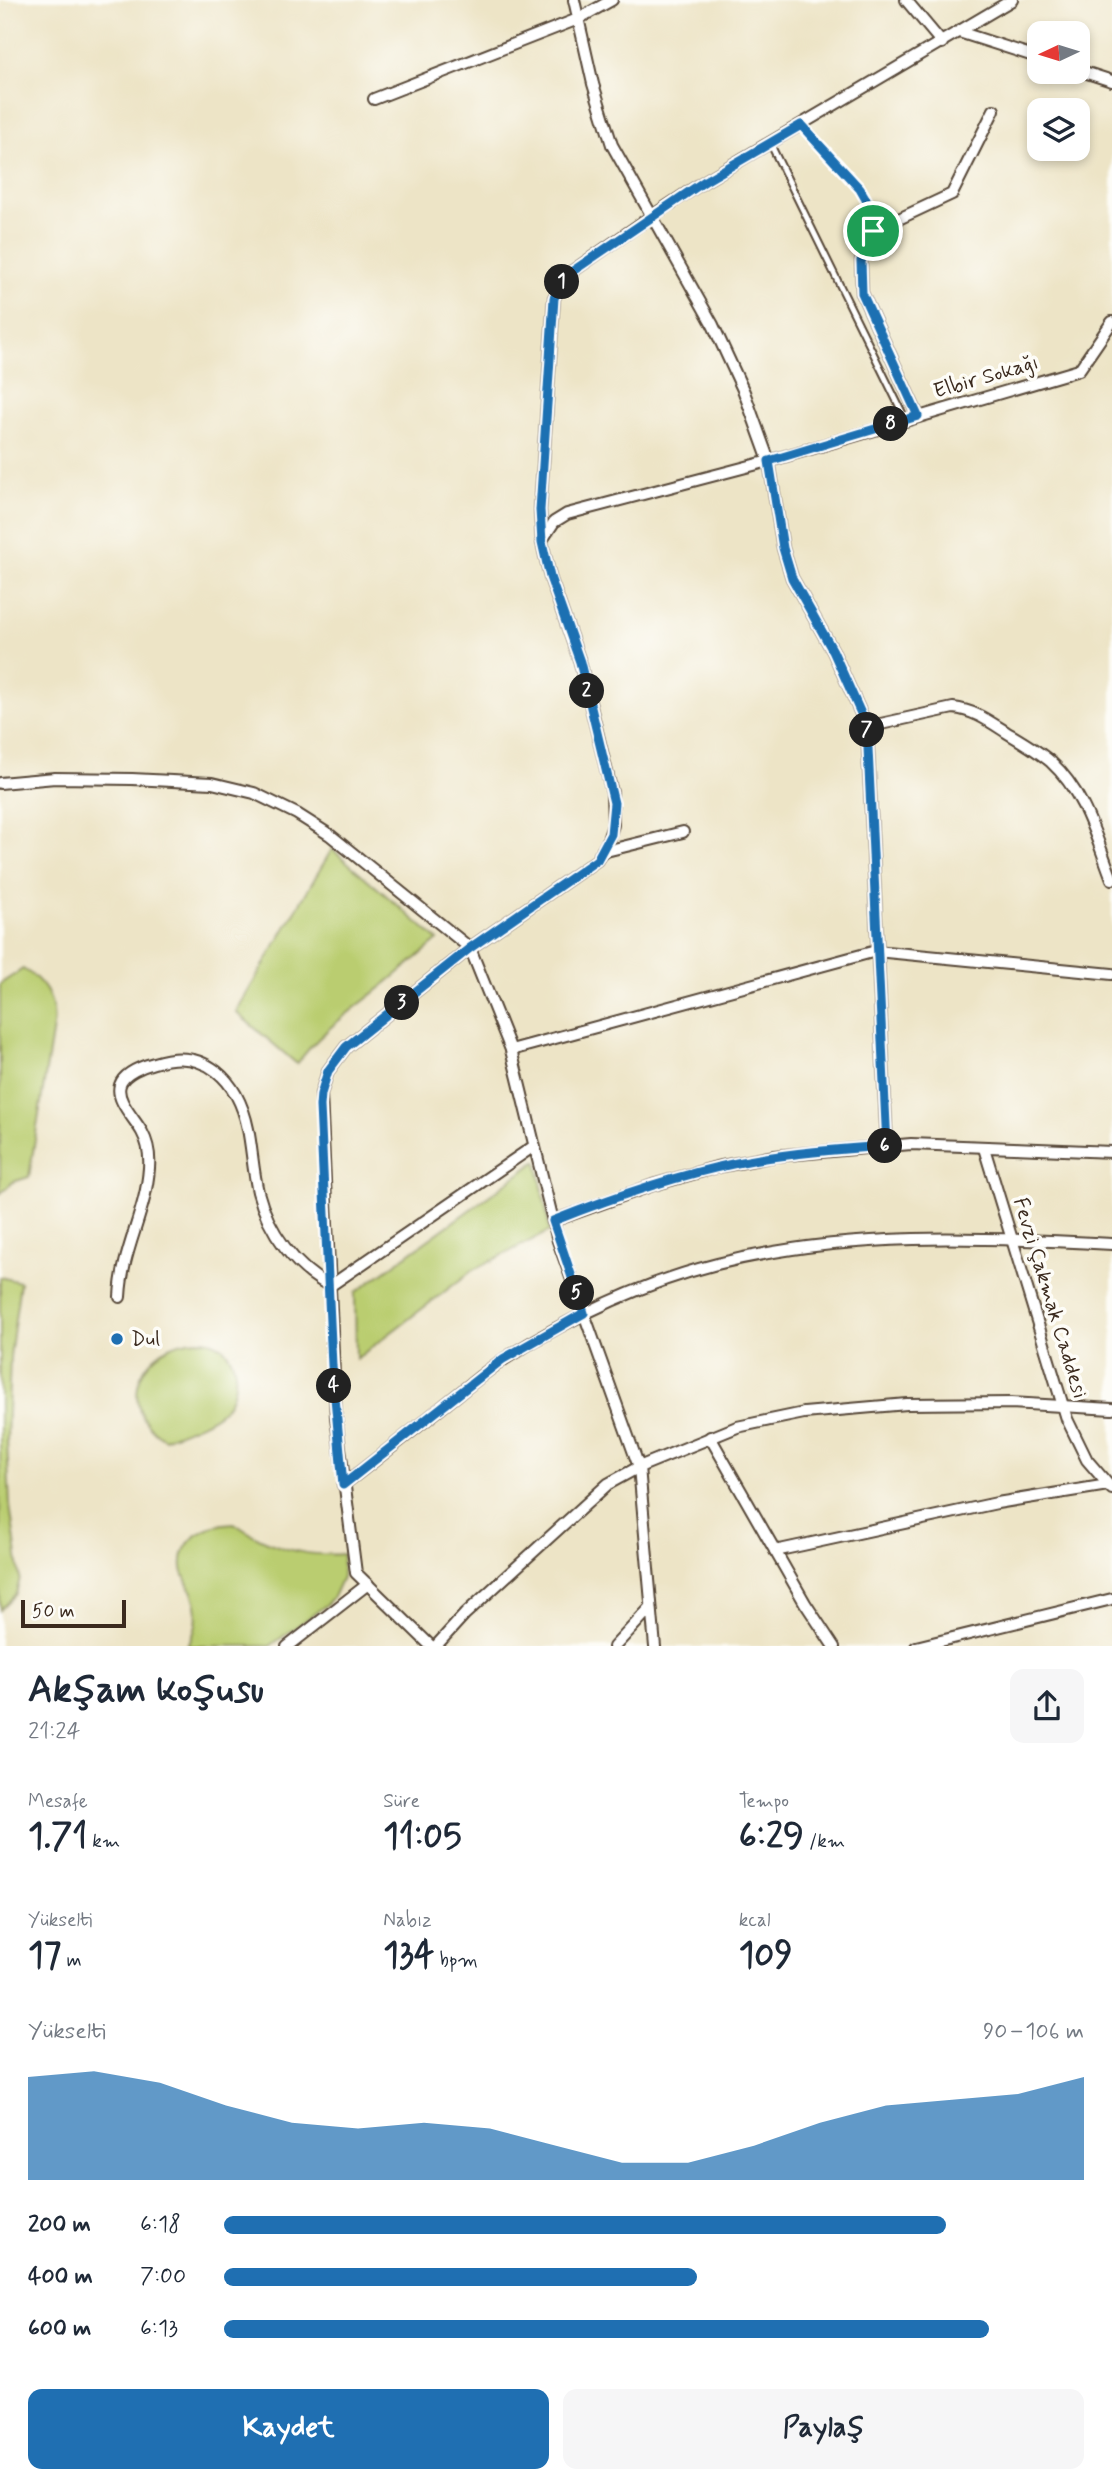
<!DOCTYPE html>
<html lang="tr">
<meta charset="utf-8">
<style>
body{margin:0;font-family:Mynerve,sans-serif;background:#f6f6f7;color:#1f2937;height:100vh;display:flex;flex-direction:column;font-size:26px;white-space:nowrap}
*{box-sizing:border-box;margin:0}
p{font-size:23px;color:#747a83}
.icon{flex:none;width:38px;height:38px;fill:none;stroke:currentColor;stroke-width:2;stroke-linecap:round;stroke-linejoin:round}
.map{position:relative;height:1646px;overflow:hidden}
.side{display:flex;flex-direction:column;background:#fff;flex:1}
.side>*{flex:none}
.needle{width:46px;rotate:266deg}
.controls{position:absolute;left:1027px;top:21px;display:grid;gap:14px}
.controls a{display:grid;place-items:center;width:63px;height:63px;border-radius:14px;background:#fff;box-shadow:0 4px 10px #0003;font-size:35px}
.scale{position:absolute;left:21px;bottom:18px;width:105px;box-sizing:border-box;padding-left:7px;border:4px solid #3b2a1e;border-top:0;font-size:19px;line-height:24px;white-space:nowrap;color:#3b2a1e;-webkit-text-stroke:5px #fdfcf7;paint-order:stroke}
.pin{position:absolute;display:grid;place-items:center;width:60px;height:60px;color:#fff;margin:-30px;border:4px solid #fff;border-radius:50%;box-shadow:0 2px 7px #0007}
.km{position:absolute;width:35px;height:35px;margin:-18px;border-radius:50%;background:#222;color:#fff;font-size:19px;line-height:35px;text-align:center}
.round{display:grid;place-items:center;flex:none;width:74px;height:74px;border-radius:14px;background:#f6f6f7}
.head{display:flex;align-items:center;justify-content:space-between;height:119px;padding:0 28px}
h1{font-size:38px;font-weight:700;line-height:52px}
.stats{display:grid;grid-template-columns:repeat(3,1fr);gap:10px;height:119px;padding:7px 28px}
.stats div{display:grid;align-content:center}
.stats b{font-size:35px;font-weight:700}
.stats small{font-size:19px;font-weight:400}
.stats p{font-size:19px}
.chart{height:196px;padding:14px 28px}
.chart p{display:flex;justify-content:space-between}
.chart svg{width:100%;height:126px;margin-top:7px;fill:#1f6fb2;opacity:.7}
.primary-button{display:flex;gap:14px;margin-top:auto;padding:14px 28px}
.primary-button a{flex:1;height:80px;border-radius:14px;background:#1f6fb2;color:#fff;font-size:28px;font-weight:700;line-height:80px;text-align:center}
.primary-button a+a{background:#f6f6f7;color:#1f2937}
ul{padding:0 28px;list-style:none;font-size:23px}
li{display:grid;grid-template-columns:112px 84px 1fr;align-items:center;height:52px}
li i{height:18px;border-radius:9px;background:#1f6fb2}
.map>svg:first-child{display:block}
</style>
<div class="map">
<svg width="1112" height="1647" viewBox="0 0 1112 1647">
<rect width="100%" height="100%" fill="#fdfcf7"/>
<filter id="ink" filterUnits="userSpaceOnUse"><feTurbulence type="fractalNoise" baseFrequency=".0143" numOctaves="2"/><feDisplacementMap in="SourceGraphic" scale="14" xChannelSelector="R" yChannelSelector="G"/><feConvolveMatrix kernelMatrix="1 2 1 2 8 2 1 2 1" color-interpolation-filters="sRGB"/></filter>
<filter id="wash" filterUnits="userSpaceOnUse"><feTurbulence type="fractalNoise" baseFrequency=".00686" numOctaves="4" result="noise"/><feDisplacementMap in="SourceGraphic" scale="28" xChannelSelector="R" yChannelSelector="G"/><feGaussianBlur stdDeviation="1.57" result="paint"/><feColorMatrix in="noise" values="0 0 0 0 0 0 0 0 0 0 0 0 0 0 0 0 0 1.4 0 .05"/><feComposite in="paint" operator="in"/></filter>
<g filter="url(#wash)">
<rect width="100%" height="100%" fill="#ede4c6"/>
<g fill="#bacd70" stroke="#7a7c47" stroke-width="2">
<path d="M332,849L438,940C414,960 390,981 365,1000C339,1020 316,1037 297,1064L236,1012Z"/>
<path d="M23,969C46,982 56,1001 53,1027L29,1177L13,1182L0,1194V984Z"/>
<path d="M537,1161L550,1231L473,1270L356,1359L355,1293Z"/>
<path d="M0,1277L20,1282L10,1357L7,1440L10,1505L20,1578L16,1594L0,1610Z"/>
<path d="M199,1340C205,1340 211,1341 215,1343C240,1354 241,1393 223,1410C211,1422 181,1432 164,1439C112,1405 142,1341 199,1340Z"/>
<path d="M234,1523C268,1547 302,1557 343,1554L342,1577L333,1597L326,1605L270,1646H187C199,1629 200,1607 190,1588C187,1582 183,1576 182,1568C179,1538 209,1524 234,1523Z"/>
</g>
</g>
<g filter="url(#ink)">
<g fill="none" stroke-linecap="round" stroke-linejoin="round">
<defs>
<path id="lane" d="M770,143L906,420"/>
<g id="street">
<path d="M574,0L593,84L612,145L713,325L744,392L769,461L783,548L792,578L833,651L867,727L887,1146"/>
<path d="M906,0L942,43"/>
<path d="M959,32L1040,58"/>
<path d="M1078,70L1112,81"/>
<path d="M374,99L578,19L612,0"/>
<path d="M918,416L862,293L861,261L867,243L873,231L952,194L994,110"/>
<path d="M542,540L554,522L567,514L769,461L1079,370L1112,322"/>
<path d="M867,727L953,708C974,710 989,721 1006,732C1021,741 1037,750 1051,762C1085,793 1096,838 1112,879"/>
<path d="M0,783L55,778L132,779L212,783L254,793L297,814L330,835L470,948L511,1050L558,1241L639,1467L655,1647"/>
<path d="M602,852L683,832"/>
<path d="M511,1050L876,951L1112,974"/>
<path d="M984,1148L1067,1419L1087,1460L1112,1489"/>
<path d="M553,1221L653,1185L717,1167L775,1156L911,1144L1112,1152"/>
<path d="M120,1297C122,1250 146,1213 149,1168C150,1156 148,1143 142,1132C135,1119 115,1100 120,1085C124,1073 143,1066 154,1063C205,1046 238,1080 248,1129C252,1149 253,1171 258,1192C268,1231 295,1268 330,1286L534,1146"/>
<path d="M710,1437L805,1603L834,1647"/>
<path d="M343,1485C379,1457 415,1429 451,1400C469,1386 487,1370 506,1358C571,1317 642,1283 717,1264C846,1231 981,1237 1112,1244"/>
<path d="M775,1551L997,1503L1108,1485"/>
<path d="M287,1647L368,1584"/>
<path d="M432,1647L356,1573L336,1417L321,1094L328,1071L346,1047L470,948L597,860L607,843L613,825L612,793L580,662L550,577L542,542L540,510L554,298L567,275L652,216L705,181L1012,0"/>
<path d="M435,1647L465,1614L608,1484L639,1467L737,1427L804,1413L907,1404L1011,1403L1112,1409"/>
<path d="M614,1647L651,1607"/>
<path d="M916,1647L1112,1599"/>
</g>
</defs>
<use href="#lane" stroke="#564637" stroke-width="9"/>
<use href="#street" stroke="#564637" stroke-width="14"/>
<path stroke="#564637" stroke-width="2.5" stroke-dasharray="5 5" stroke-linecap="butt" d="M809,135C831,158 866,184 872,217"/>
<use href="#lane" stroke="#fff" stroke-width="5"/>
<use href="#street" stroke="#fff" stroke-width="10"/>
</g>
</g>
<g fill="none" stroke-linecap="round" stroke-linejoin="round" filter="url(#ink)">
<defs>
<path id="route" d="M801,125L860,189L868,203L873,231L861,261L862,293L918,416L769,461L783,548L792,578L833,651L867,727L887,1146C837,1149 787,1153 737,1163C674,1176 613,1197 553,1221L584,1313L503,1359L343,1485L332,1365L320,1106L321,1094L328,1071L346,1047L470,948L597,860L611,834L614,803L580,662L550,577L542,542L540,510L554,298L567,275L705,181Z"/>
</defs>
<use href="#route" stroke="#fff" stroke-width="14"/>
<use href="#route" stroke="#1f6fb2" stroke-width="9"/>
</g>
<circle fill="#1f6fb2" stroke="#fdfcf7" stroke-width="2.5" cx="117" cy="1339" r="7"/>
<g text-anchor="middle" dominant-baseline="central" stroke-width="7" stroke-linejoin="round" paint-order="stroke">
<g font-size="21" fill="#3b2a1e" stroke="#fdfcf7">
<text transform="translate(986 377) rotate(-16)">Elbir Sokağı</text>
<text transform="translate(1050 1298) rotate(73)">Fevzi Çakmak Caddesi</text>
</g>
<g font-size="21" fill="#3b2a1e" stroke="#fdfcf7" text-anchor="start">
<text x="131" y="1339">Dul</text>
</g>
</g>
</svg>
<div class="controls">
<a><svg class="needle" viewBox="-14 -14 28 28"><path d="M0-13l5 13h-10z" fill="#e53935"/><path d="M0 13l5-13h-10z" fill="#747a83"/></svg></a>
<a><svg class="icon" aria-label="layers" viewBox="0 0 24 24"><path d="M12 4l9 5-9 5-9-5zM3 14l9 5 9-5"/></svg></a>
</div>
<div class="scale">50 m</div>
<div class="pin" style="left:873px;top:231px;background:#1e9e55"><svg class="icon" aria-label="arrive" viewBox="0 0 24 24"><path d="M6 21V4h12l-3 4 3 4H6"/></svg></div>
<b class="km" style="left:562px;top:282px">1</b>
<b class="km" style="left:587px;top:691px">2</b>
<b class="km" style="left:402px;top:1003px">3</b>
<b class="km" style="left:334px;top:1386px">4</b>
<b class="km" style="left:577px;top:1293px">5</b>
<b class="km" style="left:885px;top:1146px">6</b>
<b class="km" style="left:867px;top:730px">7</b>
<b class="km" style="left:891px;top:424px">8</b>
</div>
<section class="side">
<div class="head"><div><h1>Akşam koşusu</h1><p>21:24</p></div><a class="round"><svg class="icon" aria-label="share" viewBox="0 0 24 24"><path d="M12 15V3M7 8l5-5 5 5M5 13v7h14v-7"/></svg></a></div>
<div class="stats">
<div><p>Mesafe</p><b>1.71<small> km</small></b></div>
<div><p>Süre</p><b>11:05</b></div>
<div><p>Tempo</p><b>6:29<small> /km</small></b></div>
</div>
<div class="stats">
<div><p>Yükselti</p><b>17<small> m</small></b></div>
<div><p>Nabız</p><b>134<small> bpm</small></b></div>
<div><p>kcal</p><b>109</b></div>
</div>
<div class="chart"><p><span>Yükselti</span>90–106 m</p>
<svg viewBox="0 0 160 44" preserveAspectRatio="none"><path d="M0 44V8L10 6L20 10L30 18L40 24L50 26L60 24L70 26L80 32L90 38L100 38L110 32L120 24L130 18L140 16L150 14L160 8V44z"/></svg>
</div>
<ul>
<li><b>200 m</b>6:18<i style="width:84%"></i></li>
<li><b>400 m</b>7:00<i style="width:55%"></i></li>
<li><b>600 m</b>6:13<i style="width:89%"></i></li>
</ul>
<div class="primary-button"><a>Kaydet</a><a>Paylaş</a></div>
</section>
